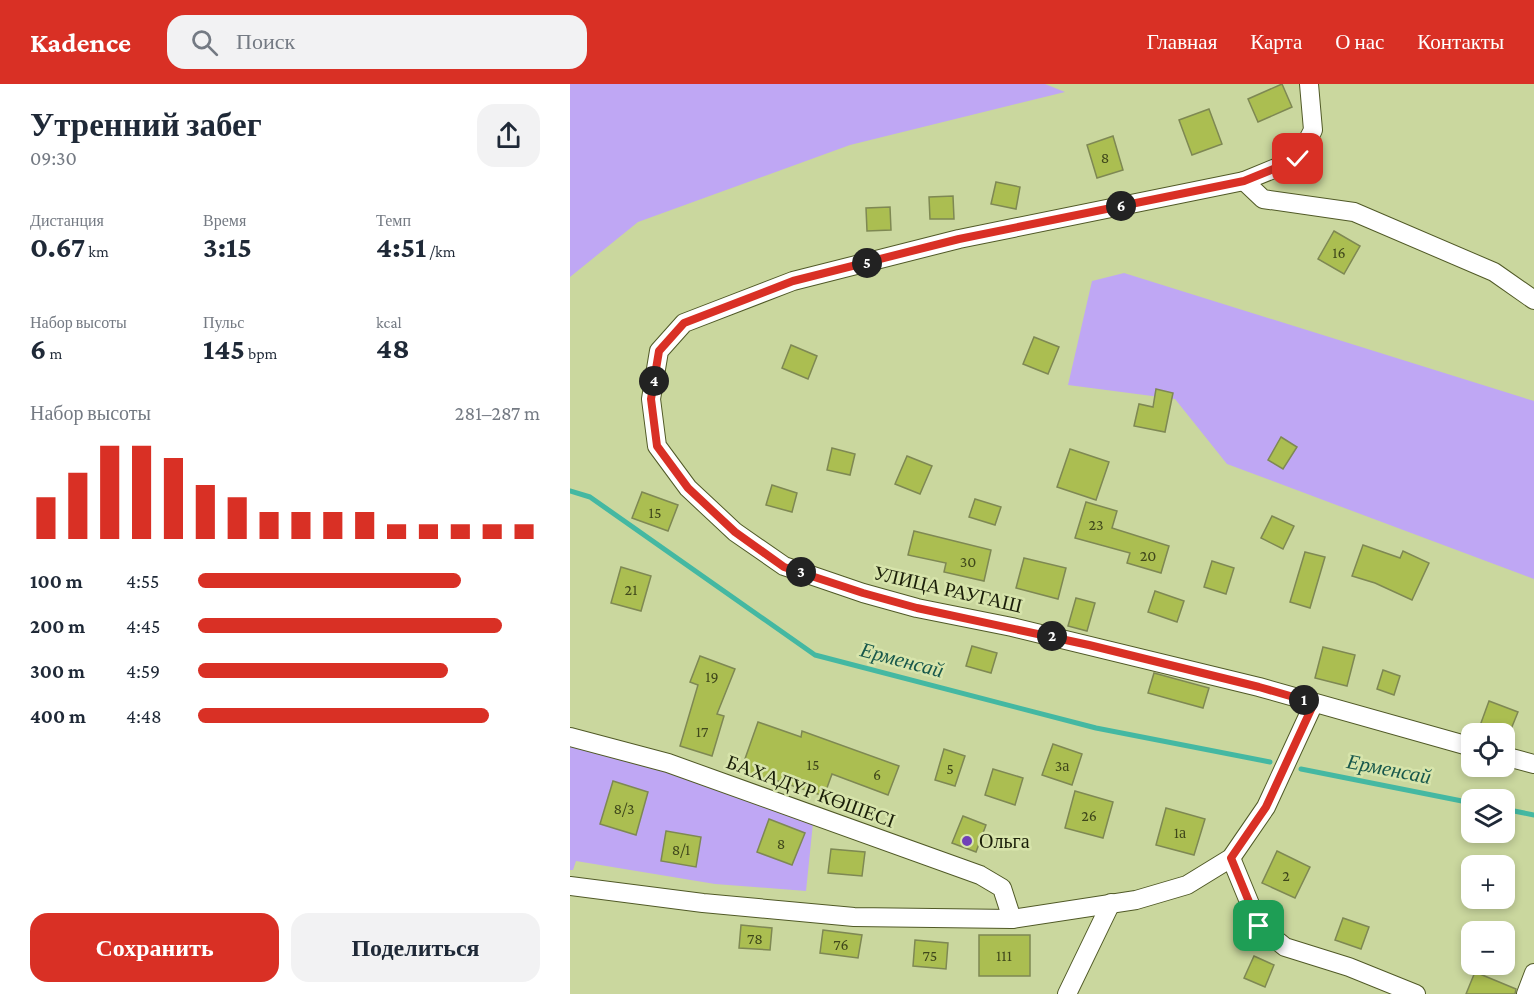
<!DOCTYPE html>
<html lang="ru">
<meta charset="utf-8">
<style>
body{margin:0;font-family:"Crimson Pro",serif;background:#f2f2f3;color:#1f2937;height:100vh;display:flex;flex-direction:column;font-size:22px;white-space:nowrap}
*{box-sizing:border-box;margin:0}
p{font-size:20px;color:#747a83}
.icon{flex:none;width:33px;height:33px;fill:none;stroke:currentColor;stroke-width:2;stroke-linecap:round;stroke-linejoin:round}
.map{position:relative;flex:1;overflow:hidden}
.panel{display:flex;flex-direction:column;background:#fff;width:570px}
.panel>*{flex:none}
.controls{position:absolute;left:891px;top:639px;display:grid;gap:12px}
.controls a{display:grid;place-items:center;width:54px;height:54px;border-radius:12px;background:#fff;box-shadow:0 3px 9px #0003;font-size:30px}
.pin{position:absolute;display:grid;place-items:center;width:51px;height:51px;color:#fff;margin:-26px;border-radius:12px;box-shadow:0 3px 9px #0006}
.km{position:absolute;width:30px;height:30px;margin:-15px;border-radius:50%;background:#222;color:#fff;font-size:16px;line-height:30px;text-align:center}
.round{display:grid;place-items:center;flex:none;width:63px;height:63px;border-radius:18px;background:#f2f2f3}
.summary{display:flex;align-items:center;justify-content:space-between;height:102px;padding:0 30px}
h1{font-size:33px;font-weight:700;line-height:45px}
.figures{display:grid;grid-template-columns:repeat(3,1fr);gap:9px;height:102px;padding:6px 30px}
.figures div{display:grid;align-content:center}
.figures b{font-size:30px;font-weight:700}
.figures small{font-size:16px;font-weight:400}
.figures p{font-size:16px}
.chart{height:168px;padding:12px 30px}
.chart p{display:flex;justify-content:space-between}
.chart svg{width:100%;height:108px;margin-top:6px;stroke:#d93025;stroke-width:6}
.cta{display:flex;gap:12px;margin-top:auto;padding:12px 30px}
.cta a{flex:1;height:69px;border-radius:18px;background:#d93025;color:#fff;font-size:24px;font-weight:700;line-height:69px;text-align:center}
.cta a+a{background:#f2f2f3;color:#1f2937}
ul{padding:0 30px;list-style:none;font-size:20px}
li{display:grid;grid-template-columns:96px 72px 1fr;align-items:center;height:45px}
li i{height:15px;border-radius:8px;background:#d93025}
header{display:flex;align-items:center;gap:36px;box-sizing:border-box;height:84px;padding:0 30px;background:#d93025;color:#fff}
header strong{font-size:28px}
nav{display:flex;gap:33px;margin-inline-start:auto;font-size:21px}
.search{width:420px;height:54px;background:#f2f2f3;display:flex;align-items:center;gap:15px;box-sizing:border-box;padding:0 21px;border-radius:18px;color:#747a83;font-size:22px}
main{display:flex;flex:1;min-height:0}
.map>svg:first-child{display:block}
</style>
<header>
<strong>Kadence</strong>
<div class="search"><svg class="icon" aria-label="search" viewBox="0 0 24 24"><circle cx="10" cy="10" r="6"/><path d="M15 15l6 6"/></svg>Поиск</div>
<nav><a>Главная</a><a>Карта</a><a>О нас</a><a>Контакты</a></nav>
</header>
<main>
<section class="panel">
<div class="summary"><div><h1>Утренний забег</h1><p>09:30</p></div><a class="round"><svg class="icon" aria-label="share" viewBox="0 0 24 24"><path d="M12 15V3M7 8l5-5 5 5M5 13v7h14v-7"/></svg></a></div>
<div class="figures">
<div><p>Дистанция</p><b>0.67<small> km</small></b></div>
<div><p>Время</p><b>3:15</b></div>
<div><p>Темп</p><b>4:51<small> /km</small></b></div>
</div>
<div class="figures">
<div><p>Набор высоты</p><b>6<small> m</small></b></div>
<div><p>Пульс</p><b>145<small> bpm</small></b></div>
<div><p>kcal</p><b>48</b></div>
</div>
<div class="chart"><p><span>Набор высоты</span>281–287 m</p>
<svg viewBox="0 0 160 44" preserveAspectRatio="none"><path d="M5 44V27M15 44V17M25 44V6M35 44V6M45 44V11M55 44V22M65 44V27M75 44V33M85 44V33M95 44V33M105 44V33M115 44V38M125 44V38M135 44V38M145 44V38M155 44V38"/></svg>
</div>
<ul>
<li><b>100 m</b>4:55<i style="width:77%"></i></li>
<li><b>200 m</b>4:45<i style="width:89%"></i></li>
<li><b>300 m</b>4:59<i style="width:73%"></i></li>
<li><b>400 m</b>4:48<i style="width:85%"></i></li>
</ul>
<div class="cta"><a>Сохранить</a><a>Поделиться</a></div>
</section>
<div class="map">
<svg width="964" height="910" viewBox="0 0 964 910">
<rect width="100%" height="100%" fill="#cad79e"/>
<g fill="#bfa7f4">
<path d="M0,0H475L495,8L280,61L68,138L0,193Z"/>
<path d="M554,189L964,317V495L657,380L605,315L498,301L522,197Z"/>
<path d="M0,658L101,688L243,739L236,807L145,800L6,777L3,786H0Z"/>
</g>
<g fill="none" stroke-linecap="round" stroke-linejoin="round">
<g stroke="#44b8a2" stroke-width="5">
<path d="M0,407L20,413L245,571L526,644L700,678"/>
<path d="M731,685L902,719"/>
<path d="M934,725L964,731"/>
</g>
</g>
<g fill="#abbe51" stroke="#7e8853" stroke-width="1.5">
<path d="M712,0L722,23L688,38L678,15Z"/>
<path d="M639,25L652,60L622,71L609,36Z"/>
<path d="M543,52L553,86L527,94L517,61Z"/>
<path d="M426,98L450,103L446,125L421,120Z"/>
<path d="M383,112L384,135H360L359,113Z"/>
<path d="M320,123L321,146L297,147L296,124Z"/>
<path d="M764,147L790,162L774,190L748,175Z"/>
<path d="M464,253L489,263L478,290L453,280Z"/>
<path d="M221,261L247,272L238,295L212,284Z"/>
<path d="M586,305L603,309L595,348L564,342L569,320L583,323Z"/>
<path d="M711,353L727,363L713,385L698,376Z"/>
<path d="M262,364L285,370L280,391L257,386Z"/>
<path d="M500,365L539,378L526,416L487,403Z"/>
<path d="M337,372L362,382L350,410L325,400Z"/>
<path d="M202,401L227,409L222,428L196,421Z"/>
<path d="M72,408L108,421L98,447L62,434Z"/>
<path d="M405,415L431,423L425,441L399,433Z"/>
<path d="M516,418L547,427L542,444L599,462L591,489L557,479L560,469L505,454Z"/>
<path d="M702,432L724,442L713,465L691,454Z"/>
<path d="M344,447L421,466L414,497L374,488L376,479L338,471Z"/>
<path d="M793,461L830,474L833,467L859,479L842,516L805,499L782,492Z"/>
<path d="M735,468L755,473L740,524L720,518Z"/>
<path d="M454,474L496,484L488,515L446,504Z"/>
<path d="M642,477L664,484L656,510L634,503Z"/>
<path d="M51,483L81,492L71,527L41,519Z"/>
<path d="M585,507L614,517L607,538L578,528Z"/>
<path d="M506,514L525,519L517,547L498,542Z"/>
<path d="M402,562L427,569L421,589L396,582Z"/>
<path d="M753,563L785,571L777,602L745,594Z"/>
<path d="M130,572L165,585L147,630L154,632L142,672L110,662L128,601L120,598Z"/>
<path d="M813,586L830,592L824,611L807,605Z"/>
<path d="M584,589L639,604L633,624L578,609Z"/>
<path d="M919,617L948,628L939,650H907Z"/>
<path d="M188,638L231,653L232,647L329,682L318,711L262,690L254,712L196,693L194,698L170,689Z"/>
<path d="M483,660L512,670L502,701L472,691Z"/>
<path d="M374,665L395,672L385,702L365,696Z"/>
<path d="M423,685L453,694L445,721L415,711Z"/>
<path d="M43,697L78,708L66,751L30,740Z"/>
<path d="M505,707L543,718L533,754L495,744Z"/>
<path d="M596,724L635,735L624,771L586,761Z"/>
<path d="M393,732L416,741L406,768L382,759Z"/>
<path d="M199,735L235,749L222,781L187,768Z"/>
<path d="M96,747L131,753L126,783L91,777Z"/>
<path d="M261,765L295,768L292,792L258,789Z"/>
<path d="M707,767L740,783L725,814L692,799Z"/>
<path d="M773,834L799,843L791,865L765,856Z"/>
<path d="M171,841L202,844L200,866L169,864Z"/>
<path d="M253,846L292,851L288,874L250,869Z"/>
<rect x="409" y="851" width="51" height="41"/>
<path d="M345,856L378,859L376,885L343,882Z"/>
<path d="M684,872L704,881L695,903L674,894Z"/>
<path d="M905,888L946,905L945,910H896Z"/>
</g>
<g fill="none" stroke-linecap="round" stroke-linejoin="round">
<defs>
<g id="minor">
<path d="M739,0L743,46L728,75L674,97L389,155L223,197L114,239L89,267L81,315L87,362L118,404L165,448L214,482L293,509L347,524L442,543L689,603L902,663"/>
<path d="M674,97L693,115L784,128L924,188L964,216"/>
<path d="M0,653L98,679L410,791L432,804L442,835"/>
<path d="M934,672L964,680"/>
<path d="M661,774L689,842L715,863L779,883L846,910"/>
<path d="M0,802L133,819L284,833L442,835L566,816L617,801L661,774L696,723L744,619"/>
<path d="M497,910L541,819"/>
<path d="M956,910L964,889"/>
</g>
</defs>
<use href="#minor" stroke="#505926" stroke-width="20"/>
<use href="#minor" stroke="#fff" stroke-width="18"/>
</g>
<g fill="none" stroke-linecap="round" stroke-linejoin="round">
<defs>
<path id="route" d="M689,842L661,774L696,723L744,619L689,603L519,561L347,524L293,509L214,483L165,448L118,404L87,362L81,315L89,267L114,239L223,197L389,155L674,97L728,75"/>
</defs>
<use href="#route" stroke="#fff" stroke-width="12"/>
<use href="#route" stroke="#d93025" stroke-width="8"/>
</g>
<circle fill="#7040b8" stroke="#d7e4ab" stroke-width="2" cx="397" cy="757" r="6"/>
<g text-anchor="middle" dominant-baseline="central" stroke-width="5" stroke-linejoin="round" paint-order="stroke">
<g font-size="16" fill="#3f471b">
<text x="535" y="73">8</text>
<text x="769" y="168">16</text>
<text x="85" y="428">15</text>
<text x="526" y="440">23</text>
<text x="578" y="471">20</text>
<text x="398" y="477">30</text>
<text x="61" y="505">21</text>
<text x="142" y="592">19</text>
<text x="132" y="647">17</text>
<text x="243" y="680">15</text>
<text x="492" y="681">3а</text>
<text x="380" y="684">5</text>
<text x="307" y="690">6</text>
<text x="54" y="724">8/3</text>
<text x="519" y="731">26</text>
<text x="610" y="748">1а</text>
<text x="211" y="759">8</text>
<text x="111" y="765">8/1</text>
<text x="716" y="791">2</text>
<text x="185" y="854">78</text>
<text x="271" y="860">76</text>
<text x="360" y="871">75</text>
<text x="434" y="871">111</text>
</g>
<g font-size="20" fill="#1b1f09" stroke="#d7e4ab">
<text transform="translate(378 505) rotate(13)">УЛИЦА РАУГАШ</text>
<text transform="translate(241 707) rotate(20)">БАХАДҮР КӨШЕСІ</text>
</g>
<g font-size="20" fill="#1b1f09" stroke="#d7e4ab" text-anchor="start">
<text x="409" y="757">Ольга</text>
</g>
<g font-size="21" font-style="italic" fill="#17574b" stroke="#d7e4ab">
<text transform="translate(332 576) rotate(15)">Ерменсай</text>
<text transform="translate(819 685) rotate(11)">Ерменсай</text>
</g>
</g>
</svg>
<div class="controls">
<a><svg class="icon" aria-label="locate" viewBox="0 0 24 24"><circle cx="12" cy="12" r="6"/><path d="M12 2v4M12 18v4M2 12h4M18 12h4"/></svg></a>
<a><svg class="icon" aria-label="layers" viewBox="0 0 24 24"><path d="M12 4l9 5-9 5-9-5zM3 14l9 5 9-5"/></svg></a>
<a>+</a>
<a>−</a>
</div>
<div class="pin" style="left:689px;top:842px;background:#1e9e55"><svg class="icon" aria-label="arrive" viewBox="0 0 24 24"><path d="M6 21V4h12l-3 4 3 4H6"/></svg></div>
<div class="pin" style="left:728px;top:75px;background:#d93025"><svg class="icon" aria-label="check" viewBox="0 0 24 24"><path d="M5 12l5 5 9-10"/></svg></div>
<b class="km" style="left:734px;top:616px">1</b>
<b class="km" style="left:482px;top:552px">2</b>
<b class="km" style="left:231px;top:488px">3</b>
<b class="km" style="left:84px;top:297px">4</b>
<b class="km" style="left:297px;top:179px">5</b>
<b class="km" style="left:551px;top:122px">6</b>
</div>
</main>
